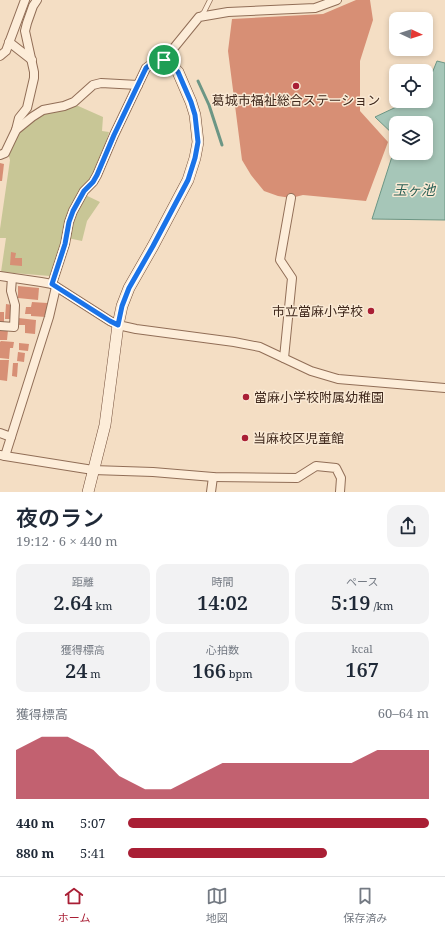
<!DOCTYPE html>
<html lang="ja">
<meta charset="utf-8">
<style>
body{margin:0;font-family:"Noto Serif","Noto Sans JP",serif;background:#f2f2f3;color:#1f2937;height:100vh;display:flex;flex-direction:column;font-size:15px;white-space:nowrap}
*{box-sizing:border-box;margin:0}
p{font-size:13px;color:#747a83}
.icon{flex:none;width:22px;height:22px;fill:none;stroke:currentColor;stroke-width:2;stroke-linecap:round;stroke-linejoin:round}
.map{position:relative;height:492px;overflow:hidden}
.panel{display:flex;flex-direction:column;background:#fff;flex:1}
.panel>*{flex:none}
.needle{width:26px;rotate:94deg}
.tools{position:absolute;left:389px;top:12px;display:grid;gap:8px}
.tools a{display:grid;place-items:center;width:44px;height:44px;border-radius:8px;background:#fff;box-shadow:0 2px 6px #0003;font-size:20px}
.pin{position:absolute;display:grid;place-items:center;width:34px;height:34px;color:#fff;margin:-17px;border:2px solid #fff;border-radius:50%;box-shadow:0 1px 4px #0007}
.round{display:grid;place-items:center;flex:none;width:42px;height:42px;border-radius:12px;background:#f2f2f3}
.headline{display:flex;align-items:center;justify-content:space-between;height:68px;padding:0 16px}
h1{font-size:22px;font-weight:600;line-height:30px}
.stats{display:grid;grid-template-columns:repeat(3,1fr);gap:6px;height:68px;padding:4px 16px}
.stats div{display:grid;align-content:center;border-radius:10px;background:#f2f2f3;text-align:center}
.stats b{font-size:20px;font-weight:600}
.stats small{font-size:11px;font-weight:400}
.stats p{font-size:11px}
.chart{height:112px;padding:8px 16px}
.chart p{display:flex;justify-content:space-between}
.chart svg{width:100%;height:72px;margin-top:4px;fill:#a91f35;opacity:.7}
ul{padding:0 16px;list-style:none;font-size:13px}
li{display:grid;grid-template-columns:64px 48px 1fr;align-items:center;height:30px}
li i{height:10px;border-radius:5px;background:#a91f35}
.tab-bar{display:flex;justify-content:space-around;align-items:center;height:56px;border-top:1px solid #e0e1e3;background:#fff;font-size:11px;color:#747a83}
.tab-bar a{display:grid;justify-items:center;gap:2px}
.tab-bar .selected{color:#a91f35}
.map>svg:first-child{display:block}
</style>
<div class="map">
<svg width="445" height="492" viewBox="0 0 445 492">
<rect width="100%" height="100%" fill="#f4dec4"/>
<path fill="#c8c696" d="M76,105L103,117L102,131L109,132L101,160L89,180L79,192L100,202L87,221L82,241L63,237L50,276L1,272L6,238H0V229L10,160L8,153L18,132L45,112Z"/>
<path fill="#a6c6b8" stroke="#6c9685" d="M437,61L445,63V220L372,219L396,144V153H426V123H396V137L375,117L409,101H426V88Z"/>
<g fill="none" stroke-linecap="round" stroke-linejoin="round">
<path stroke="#6c9685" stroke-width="3" d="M198,81L209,105L222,145"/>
</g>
<g fill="#d78f75">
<path d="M356,0H370L373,20L360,61V111L388,142L366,201L303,195L291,198L278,196L264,191L251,175L242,160L228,51L232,19L323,14Z"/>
<path d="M0,163L4,164L2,181H0Z"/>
<path d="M11,252L16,253L15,258H22V266L10,265Z"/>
<path d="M18,286L39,288L38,300L18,298Z"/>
<path d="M32,302L47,303L46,317L31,316V314H25L26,307H31Z"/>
<path d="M6,304L12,305L11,319H5Z"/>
<rect x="0" y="312" width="4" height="10"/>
<path d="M18,318L36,320L35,334L25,333V325H18Z"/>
<path d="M0,330H8L7,340H0Z"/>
<path d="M1,341L14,342L13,348H10L9,359L0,358V342Z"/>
<path d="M19,343L29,344L28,351L19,350Z"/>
<path d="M18,352L25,353L24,362L17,361Z"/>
<path d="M0,360H9L7,381L0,380Z"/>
<path d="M13,363H18L17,377L12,376Z"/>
</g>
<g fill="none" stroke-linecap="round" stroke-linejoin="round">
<defs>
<path id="lane" d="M200,16L204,12L210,0"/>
<g id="street">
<path d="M9,42L32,60"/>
<path d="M0,56L6,51L25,0"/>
<path d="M164,60L199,17L228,12L315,8L337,0"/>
<path d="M16,130L19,118L27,108L34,78V72L25,31L27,23L33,6L37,0"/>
<path d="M0,155L5,153L16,130L32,117L43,110L64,106L74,102L93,85L101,83L138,85"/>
<path d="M0,276L41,282L52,284L110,321L118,325L136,329L234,342L260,347L311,371L338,379L445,388"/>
<path d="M52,284L65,244L69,222L73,211L84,191L93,182L97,175L114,135L146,68L153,63L160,57"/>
<path d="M0,326L14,327L15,305L11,291L12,278"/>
<path d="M284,358L292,278L280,260L291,198"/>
<path d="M0,433L11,437"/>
<path d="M0,455L5,456L93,470L153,472L213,477L297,478L316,466L336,468L341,478L340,492"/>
<path d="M5,456L49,317L56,287"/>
<path d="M211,492L213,477"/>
</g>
<path id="secondary" d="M88,492L105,425L118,325L122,306L129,288L153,246L188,180L195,158L198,142L195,115L191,102L178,72L168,62L160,57"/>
</defs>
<use href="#lane" stroke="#916e57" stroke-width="5.5"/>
<use href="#street" stroke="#916e57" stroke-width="10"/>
<use href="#secondary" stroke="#734f3b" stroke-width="12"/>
<use href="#lane" stroke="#fdedd9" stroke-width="4"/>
<use href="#street" stroke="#fdedd9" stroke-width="8"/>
<use href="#secondary" stroke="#fdedd9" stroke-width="11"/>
</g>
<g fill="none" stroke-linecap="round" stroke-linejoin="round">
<defs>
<path id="route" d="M160,57L168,62L178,72L191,102L195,115L198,142L195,158L188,180L153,246L129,288L122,306L118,325L110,321L52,284L65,244L69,222L73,211L84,191L93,182L97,175L114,135L146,68Z"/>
</defs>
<use href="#route" stroke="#fff" stroke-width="8"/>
<use href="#route" stroke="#1a73e8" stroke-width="5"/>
</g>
<g fill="#a91f35" stroke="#faead5" stroke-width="1.5">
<circle cx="296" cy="86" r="4"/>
<circle cx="371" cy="311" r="4"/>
<circle cx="246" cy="397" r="4"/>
<circle cx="245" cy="438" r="4"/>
</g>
<g text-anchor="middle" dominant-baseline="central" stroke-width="3" stroke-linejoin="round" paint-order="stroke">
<g font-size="13" fill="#40291d" stroke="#faead5" text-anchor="start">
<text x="296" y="100" text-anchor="middle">葛城市福祉総合ステーション</text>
<text x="363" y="311" text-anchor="end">市立當麻小学校</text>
<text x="254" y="397">當麻小学校附属幼稚園</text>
<text x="253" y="438">当麻校区児童館</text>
</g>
<g font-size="14" font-style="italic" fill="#2b6156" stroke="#faead5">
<text x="414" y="189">玉ヶ池</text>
</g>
</g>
</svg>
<div class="tools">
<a><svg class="needle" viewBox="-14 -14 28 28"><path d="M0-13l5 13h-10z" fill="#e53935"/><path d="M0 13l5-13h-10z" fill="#747a83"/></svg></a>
<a><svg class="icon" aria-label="locate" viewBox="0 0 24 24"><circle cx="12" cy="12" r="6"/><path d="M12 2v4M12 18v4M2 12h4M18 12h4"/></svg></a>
<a><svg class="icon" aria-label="layers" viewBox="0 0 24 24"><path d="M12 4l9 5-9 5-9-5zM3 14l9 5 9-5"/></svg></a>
</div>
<div class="pin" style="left:164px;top:60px;background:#1e9e55"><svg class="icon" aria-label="arrive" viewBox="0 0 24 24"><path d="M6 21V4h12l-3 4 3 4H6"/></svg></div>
</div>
<section class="panel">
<div class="headline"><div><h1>夜のラン</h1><p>19:12 · 6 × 440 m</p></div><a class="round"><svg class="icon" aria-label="share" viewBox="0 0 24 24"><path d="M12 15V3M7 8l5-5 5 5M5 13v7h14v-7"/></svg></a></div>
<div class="stats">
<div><p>距離</p><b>2.64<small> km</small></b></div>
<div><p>時間</p><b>14:02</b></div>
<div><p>ペース</p><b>5:19<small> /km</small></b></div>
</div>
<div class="stats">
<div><p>獲得標高</p><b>24<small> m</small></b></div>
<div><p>心拍数</p><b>166<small> bpm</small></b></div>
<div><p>kcal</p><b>167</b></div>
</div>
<div class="chart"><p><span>獲得標高</span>60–64 m</p>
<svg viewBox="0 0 160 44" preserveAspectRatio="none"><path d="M0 44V14L10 6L20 6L30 14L40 30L50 38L60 38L70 30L80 22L90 22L100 22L110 22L120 22L130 22L140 14L150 14L160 14V44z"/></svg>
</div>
<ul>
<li><b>440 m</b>5:07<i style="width:100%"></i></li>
<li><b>880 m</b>5:41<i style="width:66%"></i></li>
</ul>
</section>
<nav class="tab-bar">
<a class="selected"><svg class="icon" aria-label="home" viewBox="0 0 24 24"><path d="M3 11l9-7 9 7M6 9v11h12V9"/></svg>ホーム</a>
<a><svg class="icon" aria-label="map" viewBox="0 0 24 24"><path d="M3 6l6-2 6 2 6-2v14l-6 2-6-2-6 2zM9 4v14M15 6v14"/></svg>地図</a>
<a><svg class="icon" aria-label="saved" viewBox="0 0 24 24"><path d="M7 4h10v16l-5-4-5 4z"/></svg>保存済み</a>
</nav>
